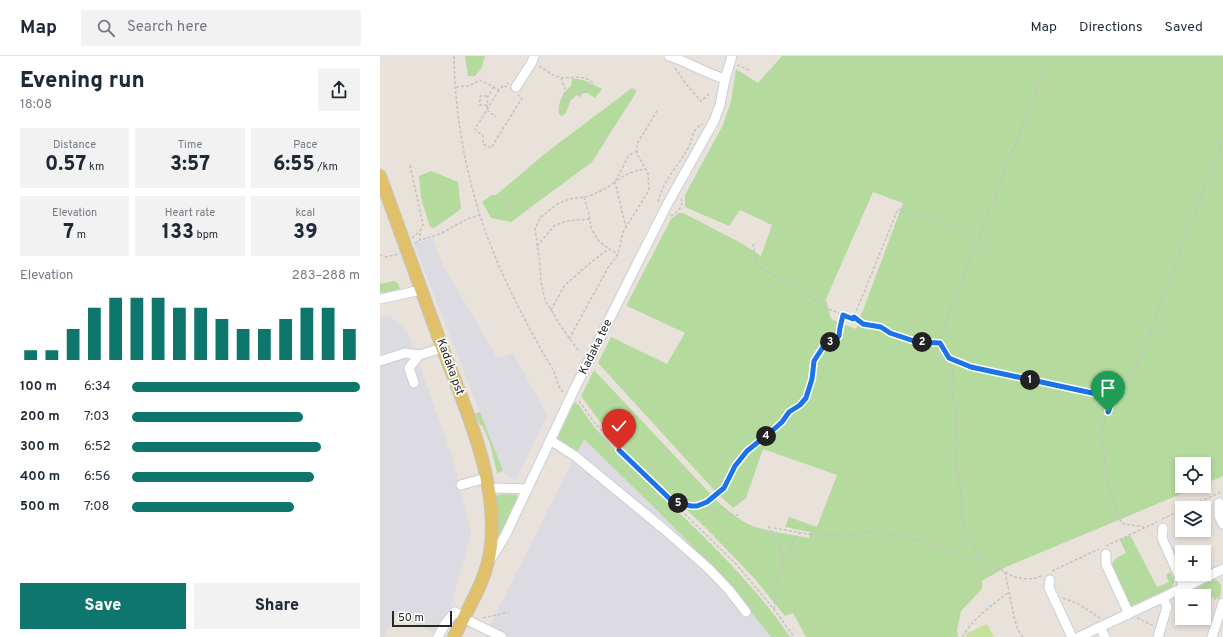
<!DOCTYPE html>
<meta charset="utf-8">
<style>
body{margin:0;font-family:Overpass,sans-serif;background:#f2f2f3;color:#1f2937;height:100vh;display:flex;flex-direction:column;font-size:15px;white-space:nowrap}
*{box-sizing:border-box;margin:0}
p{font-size:13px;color:#747a83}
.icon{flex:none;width:22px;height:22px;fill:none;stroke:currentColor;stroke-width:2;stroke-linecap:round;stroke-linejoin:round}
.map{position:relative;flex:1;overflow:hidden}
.panel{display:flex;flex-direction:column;background:#fff;width:380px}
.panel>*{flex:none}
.controls{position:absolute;left:795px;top:401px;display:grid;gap:8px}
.controls a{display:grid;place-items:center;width:36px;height:36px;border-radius:0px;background:#fff;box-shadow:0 2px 6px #0003;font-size:20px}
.scale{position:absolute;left:12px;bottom:10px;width:60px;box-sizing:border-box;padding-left:4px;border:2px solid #282828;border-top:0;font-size:11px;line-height:14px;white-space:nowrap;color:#282828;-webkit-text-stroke:3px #fff;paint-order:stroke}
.pin{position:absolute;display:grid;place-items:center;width:34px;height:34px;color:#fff;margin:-41px -17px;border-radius:50% 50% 50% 0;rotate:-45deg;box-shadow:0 0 4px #0007}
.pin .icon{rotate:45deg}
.km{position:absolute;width:20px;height:20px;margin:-10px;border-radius:50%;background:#222;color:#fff;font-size:11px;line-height:20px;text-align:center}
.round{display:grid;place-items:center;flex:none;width:42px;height:42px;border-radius:0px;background:#f2f2f3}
.summary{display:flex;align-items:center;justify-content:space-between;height:68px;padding:0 20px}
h1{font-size:22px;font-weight:800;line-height:30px}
.figures{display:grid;grid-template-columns:repeat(3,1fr);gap:6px;height:68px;padding:4px 20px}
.figures div{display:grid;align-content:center;border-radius:0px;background:#f2f2f3;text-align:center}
.figures b{font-size:20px;font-weight:800}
.figures small{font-size:11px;font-weight:400}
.figures p{font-size:11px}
.chart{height:112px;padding:8px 20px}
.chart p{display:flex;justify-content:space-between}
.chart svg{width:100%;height:72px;margin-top:4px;stroke:#0f766e;stroke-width:6}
.action{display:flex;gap:8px;margin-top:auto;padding:8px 20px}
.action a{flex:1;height:46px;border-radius:0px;background:#0f766e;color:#fff;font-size:16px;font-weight:800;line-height:46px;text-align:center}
.action a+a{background:#f2f2f3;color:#1f2937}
ul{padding:0 20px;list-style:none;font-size:13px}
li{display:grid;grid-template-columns:64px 48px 1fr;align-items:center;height:30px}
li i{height:10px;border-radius:5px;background:#0f766e}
header{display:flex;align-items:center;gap:24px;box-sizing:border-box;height:56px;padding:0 20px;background:#fff;border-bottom:1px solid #e0e1e3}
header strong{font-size:19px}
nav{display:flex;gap:22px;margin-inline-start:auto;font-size:14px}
.search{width:280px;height:36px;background:#f2f2f3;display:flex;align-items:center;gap:10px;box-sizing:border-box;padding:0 14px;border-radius:0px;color:#747a83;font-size:15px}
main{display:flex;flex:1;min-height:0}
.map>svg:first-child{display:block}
</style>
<header>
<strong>Map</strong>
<div class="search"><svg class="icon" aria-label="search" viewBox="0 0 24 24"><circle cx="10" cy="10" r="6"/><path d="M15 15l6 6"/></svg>Search here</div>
<nav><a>Map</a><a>Directions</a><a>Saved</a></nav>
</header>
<main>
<section class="panel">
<div class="summary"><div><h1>Evening run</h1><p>18:08</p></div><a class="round"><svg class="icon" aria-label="share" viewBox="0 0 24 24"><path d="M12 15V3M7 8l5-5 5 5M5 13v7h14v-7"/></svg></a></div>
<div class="figures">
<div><p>Distance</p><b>0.57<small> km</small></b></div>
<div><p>Time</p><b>3:57</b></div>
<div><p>Pace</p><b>6:55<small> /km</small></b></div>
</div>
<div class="figures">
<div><p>Elevation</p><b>7<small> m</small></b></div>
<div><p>Heart rate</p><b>133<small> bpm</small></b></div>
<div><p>kcal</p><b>39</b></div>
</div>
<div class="chart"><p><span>Elevation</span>283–288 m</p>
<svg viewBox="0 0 160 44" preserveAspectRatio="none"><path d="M5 44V38M15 44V38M25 44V25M35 44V12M45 44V6M55 44V6M65 44V6M75 44V12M85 44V12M95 44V19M105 44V25M115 44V25M125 44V19M135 44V12M145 44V12M155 44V25"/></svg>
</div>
<ul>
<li><b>100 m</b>6:34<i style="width:100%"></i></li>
<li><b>200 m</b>7:03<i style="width:75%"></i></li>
<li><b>300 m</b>6:52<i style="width:83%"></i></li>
<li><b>400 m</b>6:56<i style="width:80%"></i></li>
<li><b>500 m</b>7:08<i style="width:71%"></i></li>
</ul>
<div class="action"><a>Save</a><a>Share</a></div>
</section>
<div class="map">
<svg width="843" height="581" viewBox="0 0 843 581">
<rect width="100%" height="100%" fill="#e9e2db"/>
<g fill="#dddbe2">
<path d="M53,182L62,207L117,302L133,297L167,359L136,424L128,421L123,415L34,188Z"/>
<path d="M8,259L27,274L73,403L91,477L70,554L58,579L16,558L4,581H0V261Z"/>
<path d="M204,382L318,496L366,548L391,581H104Z"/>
</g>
<g fill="#b4da9d" fill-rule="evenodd">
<path d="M85,0H105L101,13L95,20H88Z"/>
<path d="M402,0H843V420L824,428V408H802V430H820L626,511L602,525V533L581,555L577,574L578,581H426L413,557L405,560L374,522L328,474L246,396L223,370L201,340L214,314L340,448C349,455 358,463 368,468C387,476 408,478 429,482L430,476L405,471L409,461L437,471L457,419L383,393L366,442L353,452L334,434L218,307L231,281L287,308L305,277L247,250V248L291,163L299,157H303L363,188L381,200L392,169L360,154L349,170L305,151V139L343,69L351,45L356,13L378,27ZM493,136L523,147L476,273L451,263L446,243Z"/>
<path d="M192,23C204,22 212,28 222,33L215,42L207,37H203L200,41L196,39L194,42L191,43L186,57L182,60L179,58C177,48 183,36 191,30Z"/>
<path d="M252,32L257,35L212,106L131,166L111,162L102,146L112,139H116L167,96Z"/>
<path d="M51,115L78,126L81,153L54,172L50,171L41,142L39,120Z"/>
<path d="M14,225L18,227L20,233L10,237L0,236V228Z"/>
<path d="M194,346L199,349C218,380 244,403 270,428C319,477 371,523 410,581H391C336,509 269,447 204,383L196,399L178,387L177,383Z"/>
<path d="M100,356L123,415L117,417L110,387L102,369H100L95,358Z"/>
<path d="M124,438L137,439L138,443L120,480H119L116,478L115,443L118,439Z"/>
<path d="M750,479L777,531L789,526L786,519L790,516C793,522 797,527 791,532L752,550L748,548L732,513C731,503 738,501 746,497L740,484Z"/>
<path d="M835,523C843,527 842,535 839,543L812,534Z"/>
</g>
<path fill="#c5e09a" d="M607,568L614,581H587L586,578Z"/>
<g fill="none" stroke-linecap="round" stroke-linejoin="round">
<defs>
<g id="minor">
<path d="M289,0C308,6 325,17 345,23"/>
<path d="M136,31L152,6L154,0"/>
<path d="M0,243L41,234"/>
<path d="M0,305L25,297L39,299L63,292"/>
<path d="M34,327L29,312L39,299"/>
<path d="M170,384L195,400L285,474L328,512L349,534L366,556"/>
<path d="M81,429L106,422"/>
<path d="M108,433L117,432L147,433"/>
<path d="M839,447V460L843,468"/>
<path d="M783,472L782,482L804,531"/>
<path d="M726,498V508L749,558"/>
<path d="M110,504L125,480L194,334L257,208L288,147L334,65L340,49L345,23L352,0"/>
<path d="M670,524L669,532L692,581"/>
<path d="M83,562L122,581"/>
<path d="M720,571L725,581"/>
<path d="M58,581L65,568L75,556L84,561"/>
<path d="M699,581L843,513"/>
<path d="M778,581L787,551L783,542"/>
<path d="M832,581L843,547"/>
</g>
<path id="major" d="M0,120C21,177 41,234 62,291C85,351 118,423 111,489C108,522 88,552 74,581"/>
</defs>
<use href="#minor" stroke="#cacdd8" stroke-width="11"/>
<use href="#major" stroke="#c3c3c3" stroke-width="14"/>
<g stroke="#c3c3c3" stroke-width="1.5" stroke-dasharray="3 2" stroke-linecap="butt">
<path d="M74,0C75,72 91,147 120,212C133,242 148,270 164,299C167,304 171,309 173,314C177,321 177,331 183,336"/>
<path d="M670,0L566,265L560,287L569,302L591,311L727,340L741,334L753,320L843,83"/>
<path d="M357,9L369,14"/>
<path d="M159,10C166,14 171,19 179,21C191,24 203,17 213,27L206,36L196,37L194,41L187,45L184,43L185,33L181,22"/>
<path d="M295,12L307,29L321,45L329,38"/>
<path d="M76,31L89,30L100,24L119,34L123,29L126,31L128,27"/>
<path d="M114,31L108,40L107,54L116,61"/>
<path d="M119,34L95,73L103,80V88L111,92L142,42L138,39"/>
<path d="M107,49H100V40H108"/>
<path d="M30,109L43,169L40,175V184L60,178L87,163L100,159"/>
<path d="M204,141L209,158L211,172L218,184L229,193"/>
<path d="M278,146C283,123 301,108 310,88C312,83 312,78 316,73C318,71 320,69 323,68"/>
<path d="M291,160C297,157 304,151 301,143"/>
<path d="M246,172L235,126C245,118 253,115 266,113"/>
<path d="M32,182L40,175"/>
<path d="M35,187L40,184"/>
<path d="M373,188C375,197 375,204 380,211L451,254L473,263L518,153L598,182"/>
<path d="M157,190L174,170L186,165L210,163"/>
<path d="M0,199L5,201L19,198"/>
<path d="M171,254L185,229L215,203L229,193L238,198"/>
<path d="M474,261L483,268L501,271L510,277L537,286L560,287"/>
<path d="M189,283L229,210L238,198L243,176L269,134L268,117L257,98V88L278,53"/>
<path d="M198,294L182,272L165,244L161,226L160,208L155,173L160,162L177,148L190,143L209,140L223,134L235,126L249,99L257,95"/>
<path d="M569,302L573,318L572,334L577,364L575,392L576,411L582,442L581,458L592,487L599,501"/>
<path d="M739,335L734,340L723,368L721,382L725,401L724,410L734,449L741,466L745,468L764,471"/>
<path d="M199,345L214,366L239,394L356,508L394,553L414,581"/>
<path d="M293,446L311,450H324L332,454L347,459H359"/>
<path d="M317,450L327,446L344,432L355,411L367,395L402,366L409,356L420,349L427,341L432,323L434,305L445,288L453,286L459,280L460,272L463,259"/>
<path d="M806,452L843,435"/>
<path d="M782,463L802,454"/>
<path d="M388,470C397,482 404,495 402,510"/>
<path d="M394,472L433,479H466L495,475L524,480L554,489L587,502H599L634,521L647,523L657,522L663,519"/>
<path d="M726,490L777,466"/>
<path d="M672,515L719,493"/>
<path d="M625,516L634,561L638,574L643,581"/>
<path d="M815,536L836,543"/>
<path d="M683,542L697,547L720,562"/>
<path d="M394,553L396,543L395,536L396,527L415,482L419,477"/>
<path d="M103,562L129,556"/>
<path d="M757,562L774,570"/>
<path d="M583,581C589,566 614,547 628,537"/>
</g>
<use href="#minor" stroke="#fff" stroke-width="9"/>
<use href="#major" stroke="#e0c069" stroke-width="12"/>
</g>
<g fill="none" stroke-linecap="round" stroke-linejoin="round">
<defs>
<path id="route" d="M239,394L292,445L311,450H317L327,446L344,432L355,410L367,395L392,375L402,366L409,356L420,349L426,342L432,323L434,305L445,288L453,286L459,280L460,272L463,259L473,263L474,261L483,268L501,271L510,277L537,286L560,287L569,302L591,311L726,340L741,334L734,340L728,356"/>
</defs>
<use href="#route" stroke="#fff" stroke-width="8"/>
<use href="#route" stroke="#1a73e8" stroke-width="5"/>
</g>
<g text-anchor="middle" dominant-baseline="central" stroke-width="3.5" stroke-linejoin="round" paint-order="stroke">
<g font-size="12" fill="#282828" stroke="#fff">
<text transform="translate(216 291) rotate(-64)">Kadaka tee</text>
<text transform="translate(70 311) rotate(70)">Kadaka pst</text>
</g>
</g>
</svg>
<div class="controls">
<a><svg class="icon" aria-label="locate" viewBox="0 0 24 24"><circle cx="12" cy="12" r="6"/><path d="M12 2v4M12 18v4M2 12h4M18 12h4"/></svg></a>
<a><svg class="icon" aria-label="layers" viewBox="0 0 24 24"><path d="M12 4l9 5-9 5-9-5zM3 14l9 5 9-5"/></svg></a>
<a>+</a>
<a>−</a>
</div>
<div class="scale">50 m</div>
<div class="pin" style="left:728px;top:356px;background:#1e9e55"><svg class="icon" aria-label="arrive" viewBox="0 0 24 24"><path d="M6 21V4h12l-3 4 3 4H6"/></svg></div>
<div class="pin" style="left:239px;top:394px;background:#d93025"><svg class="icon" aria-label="check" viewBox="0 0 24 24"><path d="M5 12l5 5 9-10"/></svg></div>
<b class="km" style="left:650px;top:324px">1</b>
<b class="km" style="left:542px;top:286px">2</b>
<b class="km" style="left:450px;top:286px">3</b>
<b class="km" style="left:386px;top:380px">4</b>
<b class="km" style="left:298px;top:447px">5</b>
</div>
</main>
